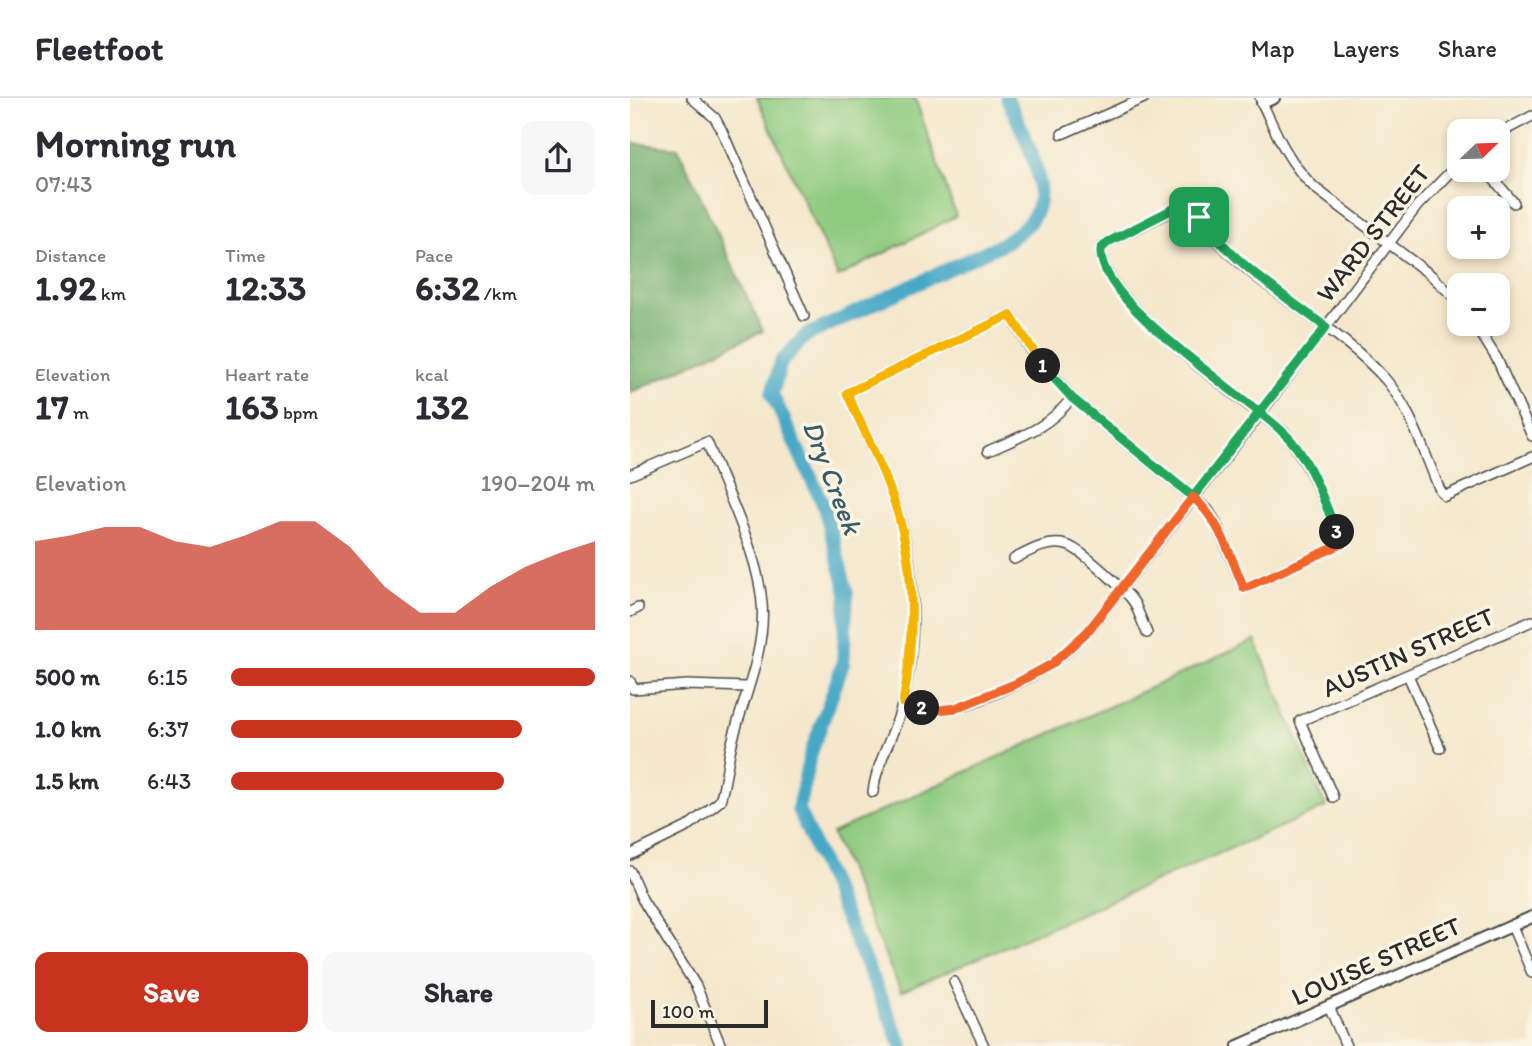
<!DOCTYPE html>
<meta charset="utf-8">
<style>
body{margin:0;font-family:Itim,sans-serif;background:#f7f7f7;color:#2b2b33;height:100vh;display:flex;flex-direction:column;font-size:26px;white-space:nowrap}
*{box-sizing:border-box;margin:0}
p{font-size:23px;color:#7c7c81}
.icon{flex:none;width:38px;height:38px;fill:none;stroke:currentColor;stroke-width:2;stroke-linecap:round;stroke-linejoin:round}
.map{position:relative;flex:1;overflow:hidden}
.sheet{display:flex;flex-direction:column;background:#fff;width:630px}
.sheet>*{flex:none}
.needle{width:46px;rotate:67deg}
.tools{position:absolute;left:817px;top:21px;display:grid;gap:14px}
.tools a{display:grid;place-items:center;width:63px;height:63px;border-radius:14px;background:#fff;box-shadow:0 4px 10px #0003;font-size:35px}
.scale{position:absolute;left:21px;bottom:18px;width:117px;box-sizing:border-box;padding-left:7px;border:4px solid #2b2b2b;border-top:0;font-size:19px;line-height:24px;white-space:nowrap;color:#2b2b2b;-webkit-text-stroke:5px #fcf5e5;paint-order:stroke}
.pin{position:absolute;display:grid;place-items:center;width:60px;height:60px;color:#fff;margin:-30px;border-radius:14px;box-shadow:0 4px 10px #0006}
.km{position:absolute;width:35px;height:35px;margin:-18px;border-radius:50%;background:#222;color:#fff;font-size:19px;line-height:35px;text-align:center}
.round{display:grid;place-items:center;flex:none;width:74px;height:74px;border-radius:14px;background:#f7f7f7}
.head{display:flex;align-items:center;justify-content:space-between;height:119px;padding:0 35px}
h1{font-size:38px;font-weight:700;line-height:52px}
.figures{display:grid;grid-template-columns:repeat(3,1fr);gap:10px;height:119px;padding:7px 35px}
.figures div{display:grid;align-content:center}
.figures b{font-size:35px;font-weight:700}
.figures small{font-size:19px;font-weight:400}
.figures p{font-size:19px}
.chart{height:196px;padding:14px 35px}
.chart p{display:flex;justify-content:space-between}
.chart svg{width:100%;height:126px;margin-top:7px;fill:#c8321e;opacity:.7}
.action{display:flex;gap:14px;margin-top:auto;padding:14px 35px}
.action a{flex:1;height:80px;border-radius:14px;background:#c8321e;color:#fff;font-size:28px;font-weight:700;line-height:80px;text-align:center}
.action a+a{background:#f7f7f7;color:#2b2b33}
ul{padding:0 35px;list-style:none;font-size:23px}
li{display:grid;grid-template-columns:112px 84px 1fr;align-items:center;height:52px}
li i{height:18px;border-radius:9px;background:#c8321e}
header{display:flex;align-items:center;gap:42px;box-sizing:border-box;height:98px;padding:0 35px;background:#fff;border-bottom:2px solid #e1e1e2}
header strong{font-size:33px}
nav{display:flex;gap:38px;margin-inline-start:auto;font-size:24px}
main{display:flex;flex:1;min-height:0}
.map>svg:first-child{display:block}
</style>
<header>
<strong>Fleetfoot</strong>
<nav><a>Map</a><a>Layers</a><a>Share</a></nav>
</header>
<main>
<section class="sheet">
<div class="head"><div><h1>Morning run</h1><p>07:43</p></div><a class="round"><svg class="icon" aria-label="share" viewBox="0 0 24 24"><path d="M12 15V3M7 8l5-5 5 5M5 13v7h14v-7"/></svg></a></div>
<div class="figures">
<div><p>Distance</p><b>1.92<small> km</small></b></div>
<div><p>Time</p><b>12:33</b></div>
<div><p>Pace</p><b>6:32<small> /km</small></b></div>
</div>
<div class="figures">
<div><p>Elevation</p><b>17<small> m</small></b></div>
<div><p>Heart rate</p><b>163<small> bpm</small></b></div>
<div><p>kcal</p><b>132</b></div>
</div>
<div class="chart"><p><span>Elevation</span>190–204 m</p>
<svg viewBox="0 0 160 44" preserveAspectRatio="none"><path d="M0 44V13L10 11L20 8L30 8L40 13L50 15L60 11L70 6L80 6L90 15L100 29L110 38L120 38L130 29L140 22L150 17L160 13V44z"/></svg>
</div>
<ul>
<li><b>500 m</b>6:15<i style="width:100%"></i></li>
<li><b>1.0 km</b>6:37<i style="width:80%"></i></li>
<li><b>1.5 km</b>6:43<i style="width:75%"></i></li>
</ul>
<div class="action"><a>Save</a><a>Share</a></div>
</section>
<div class="map">
<svg width="902" height="948" viewBox="0 0 902 948">
<rect width="100%" height="100%" fill="#fcf5e5"/>
<filter id="ink" filterUnits="userSpaceOnUse"><feTurbulence type="fractalNoise" baseFrequency=".0143" numOctaves="2"/><feDisplacementMap in="SourceGraphic" scale="14" xChannelSelector="R" yChannelSelector="G"/><feConvolveMatrix kernelMatrix="1 2 1 2 8 2 1 2 1" color-interpolation-filters="sRGB"/></filter>
<filter id="wash" filterUnits="userSpaceOnUse"><feTurbulence type="fractalNoise" baseFrequency=".00686" numOctaves="4" result="noise"/><feDisplacementMap in="SourceGraphic" scale="28" xChannelSelector="R" yChannelSelector="G"/><feGaussianBlur stdDeviation="1.57" result="paint"/><feColorMatrix in="noise" values="0 0 0 0 0 0 0 0 0 0 0 0 0 0 0 0 0 1.4 0 .05"/><feComposite in="paint" operator="in"/></filter>
<g filter="url(#wash)">
<rect width="100%" height="100%" fill="#f4e7cc"/>
<g fill="#8eca7f" stroke="#5c7a55" stroke-width="2">
<path d="M127,0H285L326,118L208,179Z"/>
<path d="M625,542L696,709L271,894L202,735Z"/>
</g>
<path fill="#72ae6e" stroke="#4e6c4c" stroke-width="2" d="M0,45L48,50L133,233L0,295Z"/>
<g fill="none" stroke-linecap="round" stroke-linejoin="round">
<path stroke="#46a8c6" stroke-width="14" d="M272,948L168,711L180,658L213,566L217,495L194,408L142,296L151,264L175,238L376,144C384,137 395,130 401,122C425,92 391,30 377,0"/>
</g>
</g>
<g filter="url(#ink)">
<g fill="none" stroke-linecap="round" stroke-linejoin="round">
<defs>
<g id="minor">
<path d="M62,0L85,20L92,33L174,218"/>
<path d="M630,0C645,33 658,65 685,90L802,178L830,205"/>
<path d="M432,36L514,0"/>
<path d="M868,36L902,18"/>
<path d="M856,72L884,105"/>
<path d="M845,226L867,261L902,338"/>
<path d="M358,353C394,337 416,331 442,300"/>
<path d="M0,377L77,344C96,392 128,455 132,505C136,553 113,600 102,645C97,664 96,684 90,703L57,729L0,757"/>
<path d="M384,461C399,453 418,442 436,447C452,451 488,487 500,499L505,506L517,535"/>
<path d="M0,514L8,510"/>
<path d="M778,577L810,650"/>
<path d="M0,583L3,591L57,587L117,589"/>
<path d="M273,605C285,608 298,612 310,612C338,611 398,582 421,566C435,557 446,544 458,533L630,316L788,107L830,64"/>
<path d="M243,694C247,662 266,635 273,603C288,539 286,465 264,403C251,366 233,331 217,295L380,217L402,253L442,300L578,412L585,423L614,490L712,446C695,407 682,367 654,334C615,304 467,200 471,151L478,144L558,105C577,133 600,158 627,179C670,213 719,240 756,282C782,313 794,355 810,392L815,398L902,359"/>
<path d="M703,699L670,623L902,523"/>
<path d="M0,773L12,801L66,888L91,948"/>
<path d="M882,828L902,875"/>
<path d="M324,884L354,948"/>
<path d="M699,908L716,948"/>
</g>
<g id="tertiary">
<path d="M632,5L644,0"/>
<path d="M608,948L902,819"/>
</g>
</defs>
<use href="#minor" stroke="#494743" stroke-width="12"/>
<use href="#tertiary" stroke="#494743" stroke-width="14"/>
<use href="#minor" stroke="#fff" stroke-width="9"/>
<use href="#tertiary" stroke="#fff" stroke-width="10"/>
</g>
</g>
<g fill="none" stroke-linecap="round" stroke-linejoin="round" filter="url(#ink)">
<defs>
<path id="split-1" d="M413,268L442,300L563,399L696,229C650,195 604,165 569,119"/>
<path id="split-2" d="M292,610L273,605C283,548 286,492 273,435C262,386 237,340 217,295L380,217L413,268"/>
<path id="split-3" d="M292,610L309,612L326,610L385,586L422,566L458,533L563,399C590,423 600,457 614,490L712,446L707,434"/>
<path id="split-4" d="M569,119L558,104L547,109L478,144L471,151C466,204 617,299 654,335C681,361 692,400 707,434"/>
</defs>
<use href="#split-1" stroke="#fff" stroke-width="14"/>
<use href="#split-2" stroke="#fff" stroke-width="14"/>
<use href="#split-3" stroke="#fff" stroke-width="14"/>
<use href="#split-4" stroke="#fff" stroke-width="14"/>
<use href="#split-1" stroke="#22a559" stroke-width="9"/>
<use href="#split-2" stroke="#f5b400" stroke-width="9"/>
<use href="#split-3" stroke="#f0652b" stroke-width="9"/>
<use href="#split-4" stroke="#22a559" stroke-width="9"/>
</g>
<g text-anchor="middle" dominant-baseline="central" stroke-width="7" stroke-linejoin="round" paint-order="stroke">
<g font-size="26" fill="#2b2b2b" stroke="#fcf5e5">
<text transform="translate(743 135) rotate(-52)">WARD STREET</text>
<text transform="translate(778 554) rotate(-24)">AUSTIN STREET</text>
<text transform="translate(746 863) rotate(-24)">LOUISE STREET</text>
</g>
<g font-size="28" font-style="italic" fill="#365d69" stroke="#fcf5e5">
<text transform="translate(203 379) rotate(69)">Dry Creek</text>
</g>
</g>
</svg>
<div class="tools">
<a><svg class="needle" viewBox="-14 -14 28 28"><path d="M0-13l5 13h-10z" fill="#e53935"/><path d="M0 13l5-13h-10z" fill="#7c7c81"/></svg></a>
<a>+</a>
<a>−</a>
</div>
<div class="scale">100 m</div>
<div class="pin" style="left:569px;top:119px;background:#1e9e55"><svg class="icon" aria-label="arrive" viewBox="0 0 24 24"><path d="M6 21V4h12l-3 4 3 4H6"/></svg></div>
<b class="km" style="left:413px;top:268px">1</b>
<b class="km" style="left:292px;top:610px">2</b>
<b class="km" style="left:707px;top:434px">3</b>
</div>
</main>
